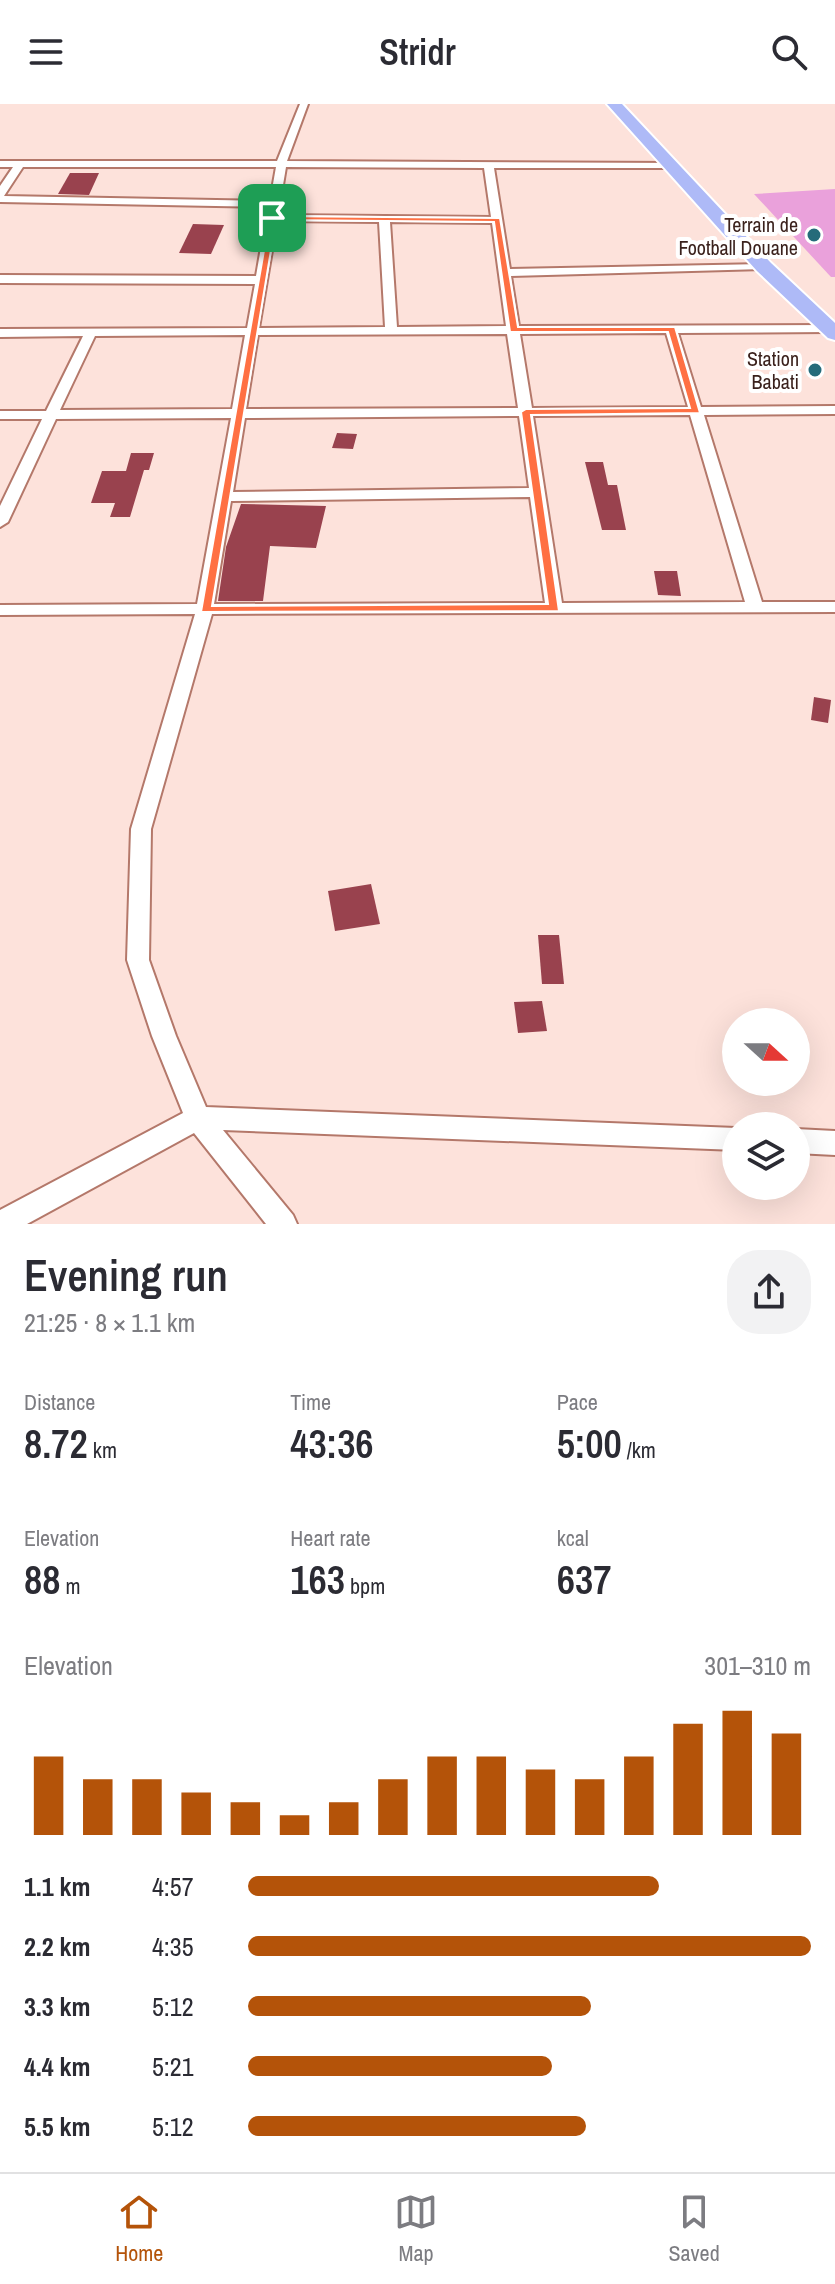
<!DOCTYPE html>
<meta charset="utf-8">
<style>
body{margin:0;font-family:"Archivo Narrow",sans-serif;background:#f2f2f3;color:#2b2b33;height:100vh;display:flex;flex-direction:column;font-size:30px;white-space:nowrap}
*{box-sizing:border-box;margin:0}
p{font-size:26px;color:#7c7c81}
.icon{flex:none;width:44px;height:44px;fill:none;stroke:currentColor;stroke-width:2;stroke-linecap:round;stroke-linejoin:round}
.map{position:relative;height:1120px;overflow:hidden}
.side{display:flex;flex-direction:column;background:#fff;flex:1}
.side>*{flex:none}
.needle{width:52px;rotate:111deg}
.controls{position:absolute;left:722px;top:904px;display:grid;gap:16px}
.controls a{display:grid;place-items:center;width:88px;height:88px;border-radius:50%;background:#fff;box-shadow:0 8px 32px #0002;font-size:40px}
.pin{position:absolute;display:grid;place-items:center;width:68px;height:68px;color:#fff;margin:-34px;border-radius:16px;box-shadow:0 4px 12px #0006}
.round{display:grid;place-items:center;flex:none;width:84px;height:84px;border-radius:32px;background:#f2f2f3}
.overview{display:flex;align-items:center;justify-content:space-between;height:136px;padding:0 24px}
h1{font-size:44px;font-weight:600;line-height:60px}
.metrics{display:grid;grid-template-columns:repeat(3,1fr);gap:12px;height:136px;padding:8px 24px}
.metrics div{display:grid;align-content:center}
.metrics b{font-size:40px;font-weight:600}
.metrics small{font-size:22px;font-weight:400}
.metrics p{font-size:22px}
.chart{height:224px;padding:16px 24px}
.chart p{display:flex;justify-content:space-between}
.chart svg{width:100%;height:144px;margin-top:8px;stroke:#b45309;stroke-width:6}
ul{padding:0 24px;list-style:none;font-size:26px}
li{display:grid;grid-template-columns:128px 96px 1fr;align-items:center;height:60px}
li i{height:20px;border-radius:10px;background:#b45309}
header{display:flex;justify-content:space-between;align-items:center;height:104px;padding:0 24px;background:#fff;font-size:36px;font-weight:600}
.menu{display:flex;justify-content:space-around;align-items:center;height:112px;border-top:2px solid #e1e1e2;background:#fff;font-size:22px;color:#7c7c81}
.menu a{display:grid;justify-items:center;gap:4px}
.menu .active{color:#b45309}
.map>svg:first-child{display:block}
</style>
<header><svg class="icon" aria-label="menu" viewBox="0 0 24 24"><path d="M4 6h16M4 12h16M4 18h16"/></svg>Stridr<svg class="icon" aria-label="search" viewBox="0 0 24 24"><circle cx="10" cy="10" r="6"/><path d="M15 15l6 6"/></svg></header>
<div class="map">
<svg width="835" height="1120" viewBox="0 0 835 1120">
<rect width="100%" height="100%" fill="#fde2db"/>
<path fill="#eaa1db" d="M835,85V173H831L754,90Z"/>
<g fill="#99424e">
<path d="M70,69H99L89,91L58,90Z"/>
<path d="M193,120L224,121L211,150L179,149Z"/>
<path d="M337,329L357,330L353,345L332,344Z"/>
<path d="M131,349H154L149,366H144L130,413H110L115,399H91L102,367H126Z"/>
<path d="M585,358H603L608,381H617L626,426H602Z"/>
<path d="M241,400L326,402L316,444L270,442L263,497H218L226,443Z"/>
<path d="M654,467H677L681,492L658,491Z"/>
<path d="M814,593L831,596L828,619L811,616Z"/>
<path d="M371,780L380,820L335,827L328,787Z"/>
<path d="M538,831H559L564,880H542Z"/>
<path d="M542,897L547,927L518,929L514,898Z"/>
</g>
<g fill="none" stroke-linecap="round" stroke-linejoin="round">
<defs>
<g id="minor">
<path d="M300,0H308L287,57L676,59V63L672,64H494L510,165L764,160L768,161V165L511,172L519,222L833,221L835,224L829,228L678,229L701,303L835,302V310L704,311L762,498H835V508L212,510L151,725L149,856L176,932L206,1003L736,1024V1046L223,1026L293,1111L297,1120H266L194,1029L27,1120H0V1106L183,1009L152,932L127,856L131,725L195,510L0,511V501L197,500L231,314L56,315L8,418L0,423V402L42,315H0V307H46L83,232L0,233V225L247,224L255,180L0,179V171L256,172L268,103L0,98V82L13,63H0V57H277ZM23,63H276L270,97L4,92ZM286,63L484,64L491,113L278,111ZM277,117L379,118L385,223L259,224ZM390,118L492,119L506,222L397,223ZM666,229L688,303L532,304L520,230ZM507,230L518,304L246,305L258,231ZM245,231L232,305L60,306L95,232ZM690,311L745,498L562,499L533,312ZM519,312L529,384L233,388L245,314ZM530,393L545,499L214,500L231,397Z"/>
<path d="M796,1025L835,1027V1051L796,1049Z"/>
</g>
<path id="trunk" d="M607,0H622L771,159L835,219V236L828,234L757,167Z"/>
</defs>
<use href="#minor" stroke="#b4786a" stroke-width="4"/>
<use href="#trunk" stroke="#fff" stroke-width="4"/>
<use href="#minor" fill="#fff" fill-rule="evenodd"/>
<use href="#trunk" fill="#aebaf7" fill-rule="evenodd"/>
</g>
<path fill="#ff7043" stroke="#fff" stroke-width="2" fill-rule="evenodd" d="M270,112L500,114L518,223H675L700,309L531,311L559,507L201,508ZM276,116L494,118L510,228H668L690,304L526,305L521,308L548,500L212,502Z"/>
<g fill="#256b7a" stroke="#fff" stroke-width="3">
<circle cx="814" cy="131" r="8"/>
<circle cx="815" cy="266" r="8"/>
</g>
<g text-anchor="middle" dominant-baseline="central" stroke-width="8" stroke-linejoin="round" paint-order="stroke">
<g font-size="20" fill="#3a211c" stroke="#fff" text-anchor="end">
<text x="798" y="120">Terrain de<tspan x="798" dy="23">Football Douane</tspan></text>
<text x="799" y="254">Station<tspan x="799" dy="23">Babati</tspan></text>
</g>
</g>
</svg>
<div class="controls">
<a><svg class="needle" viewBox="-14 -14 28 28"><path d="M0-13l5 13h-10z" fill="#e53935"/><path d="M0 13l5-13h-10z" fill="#7c7c81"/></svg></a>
<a><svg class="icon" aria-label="layers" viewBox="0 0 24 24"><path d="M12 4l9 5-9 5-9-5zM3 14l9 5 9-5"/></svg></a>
</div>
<div class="pin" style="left:272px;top:114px;background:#1e9e55"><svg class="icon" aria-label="arrive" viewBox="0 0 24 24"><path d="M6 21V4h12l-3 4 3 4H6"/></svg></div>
</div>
<section class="side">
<div class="overview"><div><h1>Evening run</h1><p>21:25 · 8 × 1.1 km</p></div><a class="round"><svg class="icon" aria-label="share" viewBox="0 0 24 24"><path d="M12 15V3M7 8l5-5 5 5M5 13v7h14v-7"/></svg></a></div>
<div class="metrics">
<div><p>Distance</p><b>8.72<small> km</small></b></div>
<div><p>Time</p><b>43:36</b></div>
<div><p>Pace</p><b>5:00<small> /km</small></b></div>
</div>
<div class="metrics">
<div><p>Elevation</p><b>88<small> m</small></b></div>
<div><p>Heart rate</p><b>163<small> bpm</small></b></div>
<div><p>kcal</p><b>637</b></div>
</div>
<div class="chart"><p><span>Elevation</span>301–310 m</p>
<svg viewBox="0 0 160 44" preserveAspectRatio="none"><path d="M5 44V20M15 44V27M25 44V27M35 44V31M45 44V34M55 44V38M65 44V34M75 44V27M85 44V20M95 44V20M105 44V24M115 44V27M125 44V20M135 44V10M145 44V6M155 44V13"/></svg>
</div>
<ul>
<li><b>1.1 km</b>4:57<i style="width:73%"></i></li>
<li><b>2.2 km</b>4:35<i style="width:100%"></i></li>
<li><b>3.3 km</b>5:12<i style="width:61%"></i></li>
<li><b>4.4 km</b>5:21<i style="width:54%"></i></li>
<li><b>5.5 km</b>5:12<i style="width:60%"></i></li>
</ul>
</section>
<nav class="menu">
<a class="active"><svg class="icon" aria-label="home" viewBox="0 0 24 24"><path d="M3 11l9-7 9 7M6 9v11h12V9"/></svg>Home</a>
<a><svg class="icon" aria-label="map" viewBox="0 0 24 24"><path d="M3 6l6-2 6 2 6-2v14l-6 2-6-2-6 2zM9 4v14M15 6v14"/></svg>Map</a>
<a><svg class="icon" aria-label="saved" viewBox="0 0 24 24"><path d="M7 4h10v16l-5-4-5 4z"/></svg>Saved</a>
</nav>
